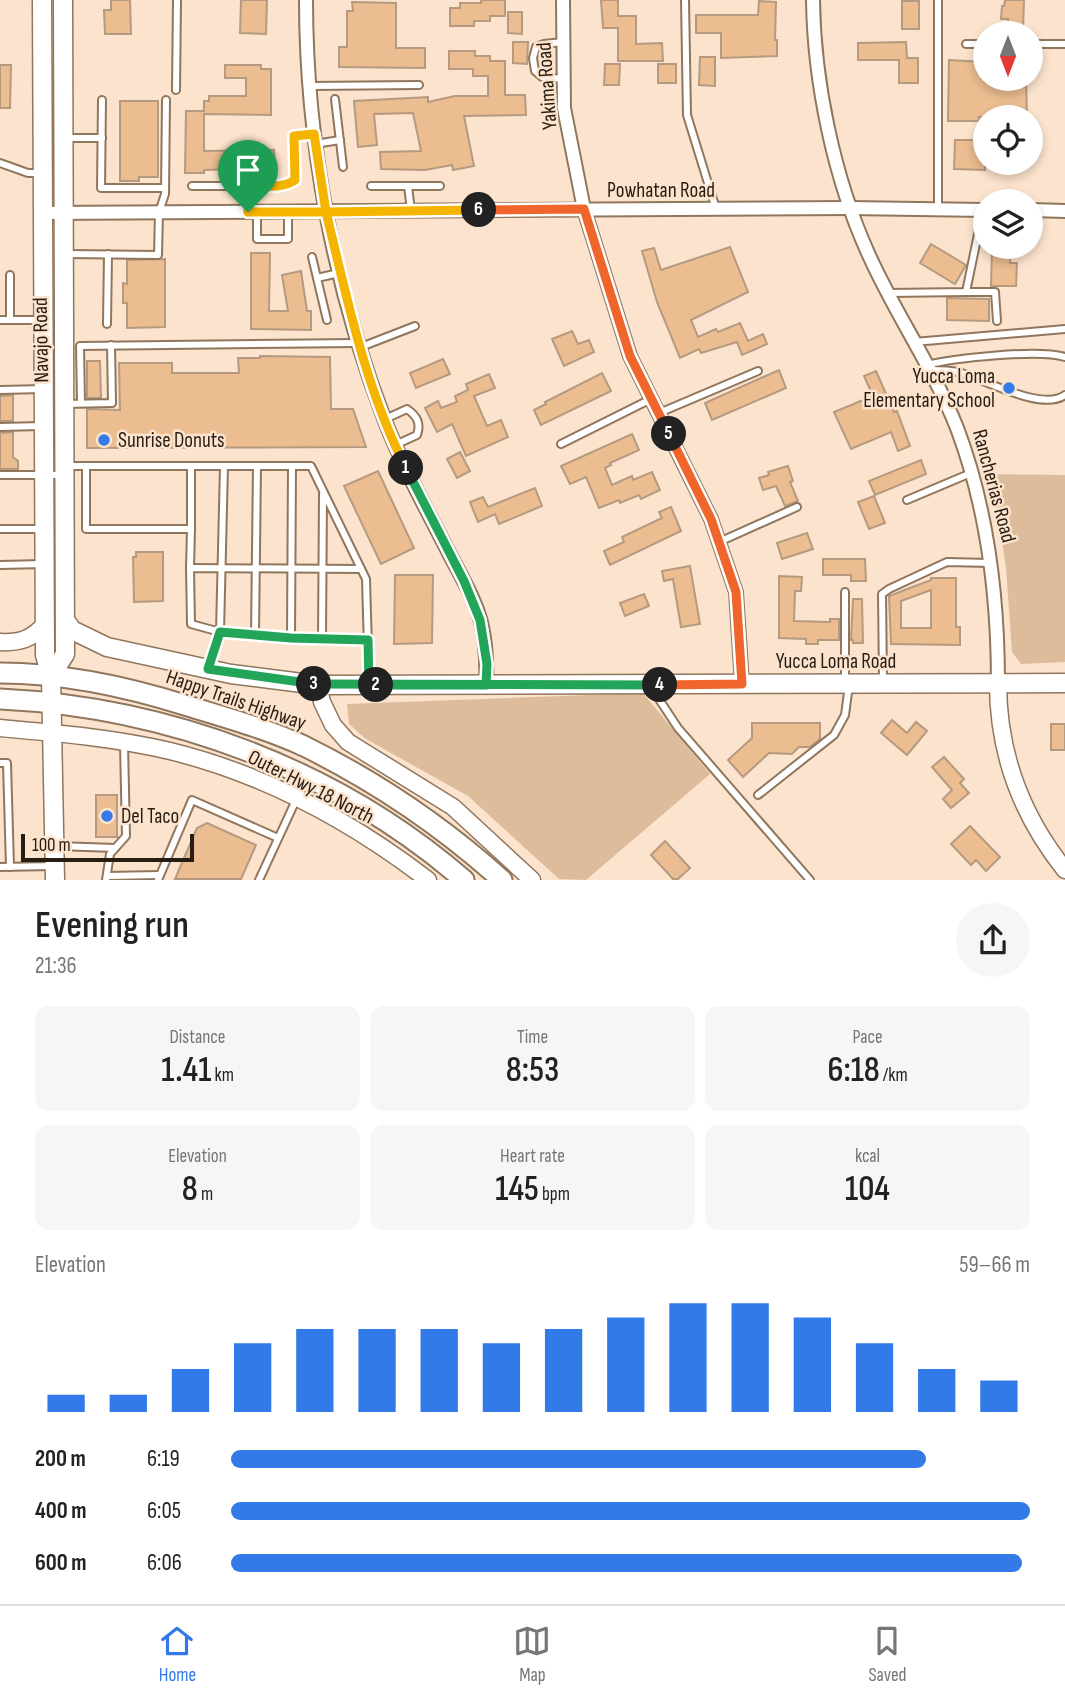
<!DOCTYPE html>
<meta charset="utf-8">
<style>
body{margin:0;font-family:"Sofia Sans Condensed",sans-serif;background:#f6f6f6;color:#222;height:100vh;display:flex;flex-direction:column;font-size:26px;white-space:nowrap}
*{box-sizing:border-box;margin:0}
p{font-size:23px;color:#767676}
.icon{flex:none;width:38px;height:38px;fill:none;stroke:currentColor;stroke-width:2;stroke-linecap:round;stroke-linejoin:round}
.map{position:relative;height:880px;overflow:hidden}
.drawer{display:flex;flex-direction:column;background:#fff;flex:1}
.drawer>*{flex:none}
.needle{width:46px;rotate:180deg}
.buttons{position:absolute;left:973px;top:21px;display:grid;gap:14px}
.buttons a{display:grid;place-items:center;width:70px;height:70px;border-radius:50%;background:#fff;box-shadow:0 4px 10px #0003;font-size:35px}
.scale{position:absolute;left:21px;bottom:18px;width:173px;box-sizing:border-box;padding-left:7px;border:4px solid #281d13;border-top:0;font-size:19px;line-height:24px;white-space:nowrap;color:#281d13;-webkit-text-stroke:5px #fbe3cd;paint-order:stroke}
.pin{position:absolute;display:grid;place-items:center;width:60px;height:60px;color:#fff;margin:-72px -30px;border-radius:50% 50% 50% 0;rotate:-45deg;box-shadow:0 0 7px #0007}
.pin .icon{rotate:45deg}
.km{position:absolute;width:35px;height:35px;margin:-18px;border-radius:50%;background:#222;color:#fff;font-size:19px;line-height:35px;text-align:center}
.round{display:grid;place-items:center;flex:none;width:74px;height:74px;border-radius:37px;background:#f6f6f6}
.headline{display:flex;align-items:center;justify-content:space-between;height:119px;padding:0 35px}
h1{font-size:38px;font-weight:600;line-height:52px}
.stats{display:grid;grid-template-columns:repeat(3,1fr);gap:10px;height:119px;padding:7px 35px}
.stats div{display:grid;align-content:center;border-radius:14px;background:#f6f6f6;text-align:center}
.stats b{font-size:35px;font-weight:600}
.stats small{font-size:19px;font-weight:400}
.stats p{font-size:19px}
.chart{height:196px;padding:14px 35px}
.chart p{display:flex;justify-content:space-between}
.chart svg{width:100%;height:126px;margin-top:7px;stroke:#327ae7;stroke-width:6}
ul{padding:0 35px;list-style:none;font-size:23px}
li{display:grid;grid-template-columns:112px 84px 1fr;align-items:center;height:52px}
li i{height:18px;border-radius:9px;background:#327ae7}
.tab-bar{display:flex;justify-content:space-around;align-items:center;height:98px;border-top:2px solid #e0e0e0;background:#fff;font-size:19px;color:#767676}
.tab-bar a{display:grid;justify-items:center;gap:4px}
.tab-bar .current{color:#327ae7}
.map>svg:first-child{display:block}
</style>
<div class="map">
<svg width="1065" height="880" viewBox="0 0 1065 880">
<rect width="100%" height="100%" fill="#fbe3cd"/>
<g fill="#ddbc9c">
<path d="M985,474L1065,475V662L1021,664L1012,652L1006,568L1000,527Z"/>
<path d="M643,693L710,774L586,880L559,879L468,796L366,739L349,724L347,704Z"/>
</g>
<g fill="#ebbd90" stroke="#b69a80" stroke-width="2" fill-rule="evenodd">
<path d="M111,0H130L131,34H105L104,10H111Z"/>
<path d="M241,0H267L266,34L240,33Z"/>
<path d="M481,0H505V16H490V21H474V26H450V8H460V3H481Z"/>
<path d="M601,0H618V16H636V44L662,43L663,61H618V28H603Z"/>
<path d="M1005,0H1024L1023,31H1008V19H1001L1002,6H1004Z"/>
<path d="M759,1L776,2L775,40H777V56L721,58V33H696V15H758Z"/>
<rect x="902" y="1" width="17" height="28"/>
<path d="M352,2L396,3V48H425V68L339,67V47H347V11H353Z"/>
<path d="M508,12H522V34L508,33Z"/>
<path d="M513,42H528L527,64L513,63Z"/>
<path d="M906,42L907,58H918V83H899V60H858V43Z"/>
<path d="M449,51H475V56H490V61H505V95H525L526,115L464,116L474,166L453,170L452,165L425,170L381,169L380,152L421,151L413,113L374,114L377,145L358,147L354,101L428,97V102L455,96H488V76H473V69H449Z"/>
<path d="M700,57H715V86L699,85Z"/>
<path d="M949,60L985,62V79H1026L1027,117H979V121H948Z"/>
<path d="M605,64H620L619,85H604Z"/>
<rect x="658" y="64" width="18" height="19"/>
<path d="M0,65H11L10,108H0Z"/>
<path d="M225,65H261V69H271V115L204,114V151L274,150L275,168L204,170V173H185L186,111H204V101H209V96H246V78H225Z"/>
<path d="M120,101H158V177H139V181H120Z"/>
<path d="M955,140H985V170L954,169Z"/>
<path d="M931,244L966,265L955,284L920,263Z"/>
<path d="M730,247L748,292L691,320L698,337L716,329L718,332L740,323L748,341L763,334L767,344L742,355L737,342L701,353L699,349L680,358L657,302L642,251L654,248L661,270Z"/>
<path d="M992,248H1011L1010,263H1017L1016,286H991Z"/>
<path d="M251,253H270L269,311H288L282,275L301,271L307,311H311V330L251,329Z"/>
<path d="M165,259V327L127,328V303H123V283L127,284V260Z"/>
<path d="M947,298L989,299V321L947,320Z"/>
<path d="M572,331L578,344L589,340L594,352L564,366L552,339Z"/>
<path d="M260,356L330,357L331,409H353L366,447L87,448V409L120,410L119,363H172V373H239L238,358H260Z"/>
<path d="M443,359L450,374L416,388L410,373Z"/>
<path d="M87,361H100L101,398H87Z"/>
<path d="M779,370L786,388L712,420L705,403Z"/>
<path d="M876,371L894,412L897,411L910,446L898,451L891,432L851,449L834,412L873,396L864,376Z"/>
<path d="M602,373L611,391L541,425L534,410L546,404L545,402Z"/>
<path d="M489,374L495,388L474,396L487,426L501,420L508,437L466,456L452,424L437,432L425,408L438,401L441,408L457,402L455,396L468,390L466,384Z"/>
<path d="M13,395V421H0V396Z"/>
<path d="M13,432V457L18,461V469H0V433Z"/>
<path d="M632,434L639,450L610,463L611,465L605,468L612,485L632,476L633,480L652,472L660,490L641,499L639,495L620,503L619,500L599,508L586,477L570,484L561,466Z"/>
<path d="M460,452L470,471L457,478L447,459Z"/>
<path d="M921,460L926,474L875,495L869,481Z"/>
<path d="M788,466L793,481L790,482L798,501L785,506L776,486L763,490L759,478L769,475L768,472Z"/>
<path d="M378,471L414,548L381,564L344,486Z"/>
<path d="M535,488L542,506L499,524L495,514L478,522L470,502L483,497L488,507Z"/>
<path d="M874,496L885,523L869,529L858,502Z"/>
<path d="M671,507L681,531L610,565L604,551L624,542L622,537L662,518L659,512Z"/>
<path d="M807,533L813,549L782,559L777,543Z"/>
<path d="M136,552H163V601L134,602L133,557H136Z"/>
<path d="M823,559H865L866,581H851V575H823Z"/>
<path d="M690,566L700,624L681,627L673,579L664,581L662,571Z"/>
<path d="M395,575H433L432,643L394,644Z"/>
<path d="M779,576L802,577L801,591H795L794,621L830,622V619H839V640H818V644H806V639L779,638Z"/>
<path d="M931,578H956V627H960V645L891,644L889,596L931,580ZM931,590V628H901V601Z"/>
<path d="M644,594L649,606L625,616L620,603Z"/>
<path d="M853,599H862L863,643H853V640H851Z"/>
<path d="M892,720L907,733L916,722L927,731L907,755L881,733Z"/>
<path d="M752,723H820V739L810,747H799L792,754L769,753L743,777L728,760L752,738Z"/>
<rect x="1051" y="724" width="14" height="26"/>
<path d="M944,757L964,779L960,783L969,793L951,808L943,799L952,790L932,767Z"/>
<rect x="96" y="795" width="21" height="42"/>
<path d="M207,823L256,845L241,879H175L197,828Z"/>
<path d="M970,826L1000,857L986,871L976,860L971,865L951,844Z"/>
<path d="M665,841L690,868L678,879H673L651,855Z"/>
</g>
<g fill="none" stroke-linecap="round" stroke-linejoin="round">
<defs>
<g id="service">
<path d="M685,0L687,115L716,209"/>
<path d="M563,42L544,44L536,47L533,58L535,71L542,77L563,79"/>
<path d="M966,44H985"/>
<path d="M1031,44H1065"/>
<path d="M310,86L419,85"/>
<path d="M176,90L177,0"/>
<path d="M335,99L343,167"/>
<path d="M102,100L101,188H165"/>
<path d="M65,138H102"/>
<path d="M315,144L340,140"/>
<path d="M0,163L28,173H42"/>
<path d="M192,186H247"/>
<path d="M371,186H440"/>
<path d="M408,186L411,211"/>
<path d="M938,209V0"/>
<path d="M248,212L247,186C263,186 282,189 295,180L294,136L314,134"/>
<path d="M257,212V239H288V212"/>
<path d="M65,254L158,255L159,212L165,194L166,100"/>
<path d="M312,257L317,278"/>
<path d="M10,275V320"/>
<path d="M966,292H995L997,321"/>
<path d="M888,293L966,292L983,210"/>
<path d="M0,320H42"/>
<path d="M327,320L317,278L339,273"/>
<path d="M107,324L108,254"/>
<path d="M914,342L1065,329"/>
<path d="M361,347L415,326"/>
<path d="M926,365C955,358 1038,349 1065,357"/>
<path d="M930,370C940,370 949,370 958,372C984,379 1042,412 1065,395"/>
<path d="M0,390L44,389"/>
<path d="M81,403L80,346L357,343"/>
<path d="M66,404L112,403L111,345"/>
<path d="M659,413L758,371"/>
<path d="M385,419L407,409C417,416 421,423 417,435L395,445"/>
<path d="M0,427L42,426"/>
<path d="M561,444L651,399"/>
<path d="M67,466H311L366,579L369,684"/>
<path d="M86,466V529H191V467"/>
<path d="M257,466L255,635L291,638L292,466"/>
<path d="M0,475H63"/>
<path d="M907,500L971,473"/>
<path d="M0,529H43"/>
<path d="M719,542L797,507"/>
<path d="M0,565L44,564"/>
<path d="M190,568L191,529"/>
<path d="M255,635L220,632L191,624L190,568L361,569"/>
<path d="M291,638L368,640"/>
<path d="M322,639L323,494"/>
<path d="M209,667L220,632L224,466"/>
<path d="M845,681V592"/>
<path d="M883,681L882,594L889,589L947,562L990,563"/>
<path d="M651,687L678,728L810,880"/>
<path d="M0,763H7L10,867"/>
<path d="M758,795L834,735L845,715L849,685"/>
<path d="M57,846L115,848"/>
<path d="M0,867L53,866"/>
<path d="M107,876L159,875"/>
<path d="M106,880L110,854L126,836L124,744"/>
<path d="M158,880L192,800L278,838"/>
<path d="M259,880L296,800"/>
</g>
<g id="minor">
<path d="M306,0C306,142 334,289 385,421C403,467 427,510 450,555C461,576 475,599 481,622C486,643 487,664 486,685"/>
<path d="M563,0L564,108L584,209L630,356L711,519L736,592L742,684"/>
<path d="M813,0C814,82 834,178 868,253C894,312 933,367 957,428C988,510 998,596 998,683"/>
<path d="M1031,210L1065,211"/>
<path d="M44,213L850,208L985,210"/>
</g>
<g id="tertiary">
<path d="M0,642C20,643 32,639 45,624"/>
<path d="M998,683C998,753 1021,815 1065,870"/>
<path d="M318,685L322,702L333,725L348,742L453,807L532,880"/>
<path d="M0,728C57,733 115,738 170,751C264,774 351,821 428,880"/>
</g>
<g id="secondary">
<path d="M42,0L45,655L51,676L55,880"/>
<path d="M65,620L72,630L107,647L231,674L318,685L1065,683"/>
<path d="M51,676L65,654L63,0"/>
</g>
<g id="primary">
<path d="M0,673C63,673 128,687 188,706C227,718 267,729 304,746C375,781 443,827 502,880"/>
<path d="M0,699C168,707 336,769 464,880"/>
</g>
</defs>
<use href="#service" stroke="#90765c" stroke-width="10"/>
<use href="#minor" stroke="#90765c" stroke-width="16"/>
<use href="#tertiary" stroke="#90765c" stroke-width="19"/>
<use href="#secondary" stroke="#90765c" stroke-width="21"/>
<use href="#primary" stroke="#90765c" stroke-width="23"/>
<use href="#service" stroke="#fff" stroke-width="6"/>
<use href="#minor" stroke="#fff" stroke-width="12"/>
<use href="#tertiary" stroke="#fff" stroke-width="16"/>
<use href="#secondary" stroke="#fff" stroke-width="18"/>
<use href="#primary" stroke="#fff" stroke-width="19"/>
</g>
<g fill="none" stroke-linecap="round" stroke-linejoin="round">
<defs>
<path id="split-1" d="M248,212H326C347,298 365,388 406,468"/>
<path id="split-2" d="M376,685H486L487,664L480,620L464,581L406,468"/>
<path id="split-3" d="M314,684L208,669L220,632L291,638L368,640L369,685H376"/>
<path id="split-4" d="M314,684L660,685"/>
<path id="split-5" d="M660,685L742,684L736,592L711,519L669,434"/>
<path id="split-6" d="M479,210L584,209L630,356L669,434"/>
<path id="split-7" d="M248,212L247,186C263,186 282,189 295,180L294,136L314,134L326,212L479,210"/>
</defs>
<use href="#split-1" stroke="#fff" stroke-width="14"/>
<use href="#split-2" stroke="#fff" stroke-width="14"/>
<use href="#split-3" stroke="#fff" stroke-width="14"/>
<use href="#split-4" stroke="#fff" stroke-width="14"/>
<use href="#split-5" stroke="#fff" stroke-width="14"/>
<use href="#split-6" stroke="#fff" stroke-width="14"/>
<use href="#split-7" stroke="#fff" stroke-width="14"/>
<use href="#split-1" stroke="#f5b400" stroke-width="9"/>
<use href="#split-2" stroke="#22a559" stroke-width="9"/>
<use href="#split-3" stroke="#22a559" stroke-width="9"/>
<use href="#split-4" stroke="#22a559" stroke-width="9"/>
<use href="#split-5" stroke="#f0652b" stroke-width="9"/>
<use href="#split-6" stroke="#f0652b" stroke-width="9"/>
<use href="#split-7" stroke="#f5b400" stroke-width="9"/>
</g>
<g fill="#327ae7" stroke="#fbe3cd" stroke-width="2.5">
<circle cx="1009" cy="388" r="7"/>
<circle cx="104" cy="440" r="7"/>
<circle cx="107" cy="816" r="7"/>
</g>
<g text-anchor="middle" dominant-baseline="central" stroke-width="5" stroke-linejoin="round" paint-order="stroke">
<g font-size="21" fill="#281d13" stroke="#fbe3cd">
<text transform="translate(547 86) rotate(-94)">Yakima Road</text>
<text x="661" y="190">Powhatan Road</text>
<text transform="translate(41 340) rotate(-91)">Navajo Road</text>
<text transform="translate(994 486) rotate(75)">Rancherias Road</text>
<text x="836" y="661">Yucca Loma Road</text>
<text transform="translate(236 700) rotate(19)">Happy Trails Highway</text>
<text transform="translate(311 787) rotate(27)">Outer Hwy 18 North</text>
</g>
<g font-size="21" fill="#281d13" stroke="#fbe3cd" text-anchor="start">
<text x="995" y="376" text-anchor="end">Yucca Loma<tspan x="995" dy="24">Elementary School</tspan></text>
<text x="118" y="440">Sunrise Donuts</text>
<text x="121" y="816">Del Taco</text>
</g>
</g>
</svg>
<div class="buttons">
<a><svg class="needle" viewBox="-14 -14 28 28"><path d="M0-13l5 13h-10z" fill="#e53935"/><path d="M0 13l5-13h-10z" fill="#767676"/></svg></a>
<a><svg class="icon" aria-label="locate" viewBox="0 0 24 24"><circle cx="12" cy="12" r="6"/><path d="M12 2v4M12 18v4M2 12h4M18 12h4"/></svg></a>
<a><svg class="icon" aria-label="layers" viewBox="0 0 24 24"><path d="M12 4l9 5-9 5-9-5zM3 14l9 5 9-5"/></svg></a>
</div>
<div class="scale">100 m</div>
<div class="pin" style="left:248px;top:212px;background:#1e9e55"><svg class="icon" aria-label="arrive" viewBox="0 0 24 24"><path d="M6 21V4h12l-3 4 3 4H6"/></svg></div>
<b class="km" style="left:406px;top:468px">1</b>
<b class="km" style="left:376px;top:685px">2</b>
<b class="km" style="left:314px;top:684px">3</b>
<b class="km" style="left:660px;top:685px">4</b>
<b class="km" style="left:669px;top:434px">5</b>
<b class="km" style="left:479px;top:210px">6</b>
</div>
<section class="drawer">
<div class="headline"><div><h1>Evening run</h1><p>21:36</p></div><a class="round"><svg class="icon" aria-label="share" viewBox="0 0 24 24"><path d="M12 15V3M7 8l5-5 5 5M5 13v7h14v-7"/></svg></a></div>
<div class="stats">
<div><p>Distance</p><b>1.41<small> km</small></b></div>
<div><p>Time</p><b>8:53</b></div>
<div><p>Pace</p><b>6:18<small> /km</small></b></div>
</div>
<div class="stats">
<div><p>Elevation</p><b>8<small> m</small></b></div>
<div><p>Heart rate</p><b>145<small> bpm</small></b></div>
<div><p>kcal</p><b>104</b></div>
</div>
<div class="chart"><p><span>Elevation</span>59–66 m</p>
<svg viewBox="0 0 160 44" preserveAspectRatio="none"><path d="M5 44V38M15 44V38M25 44V29M35 44V20M45 44V15M55 44V15M65 44V15M75 44V20M85 44V15M95 44V11M105 44V6M115 44V6M125 44V11M135 44V20M145 44V29M155 44V33"/></svg>
</div>
<ul>
<li><b>200 m</b>6:19<i style="width:87%"></i></li>
<li><b>400 m</b>6:05<i style="width:100%"></i></li>
<li><b>600 m</b>6:06<i style="width:99%"></i></li>
</ul>
</section>
<nav class="tab-bar">
<a class="current"><svg class="icon" aria-label="home" viewBox="0 0 24 24"><path d="M3 11l9-7 9 7M6 9v11h12V9"/></svg>Home</a>
<a><svg class="icon" aria-label="map" viewBox="0 0 24 24"><path d="M3 6l6-2 6 2 6-2v14l-6 2-6-2-6 2zM9 4v14M15 6v14"/></svg>Map</a>
<a><svg class="icon" aria-label="saved" viewBox="0 0 24 24"><path d="M7 4h10v16l-5-4-5 4z"/></svg>Saved</a>
</nav>
